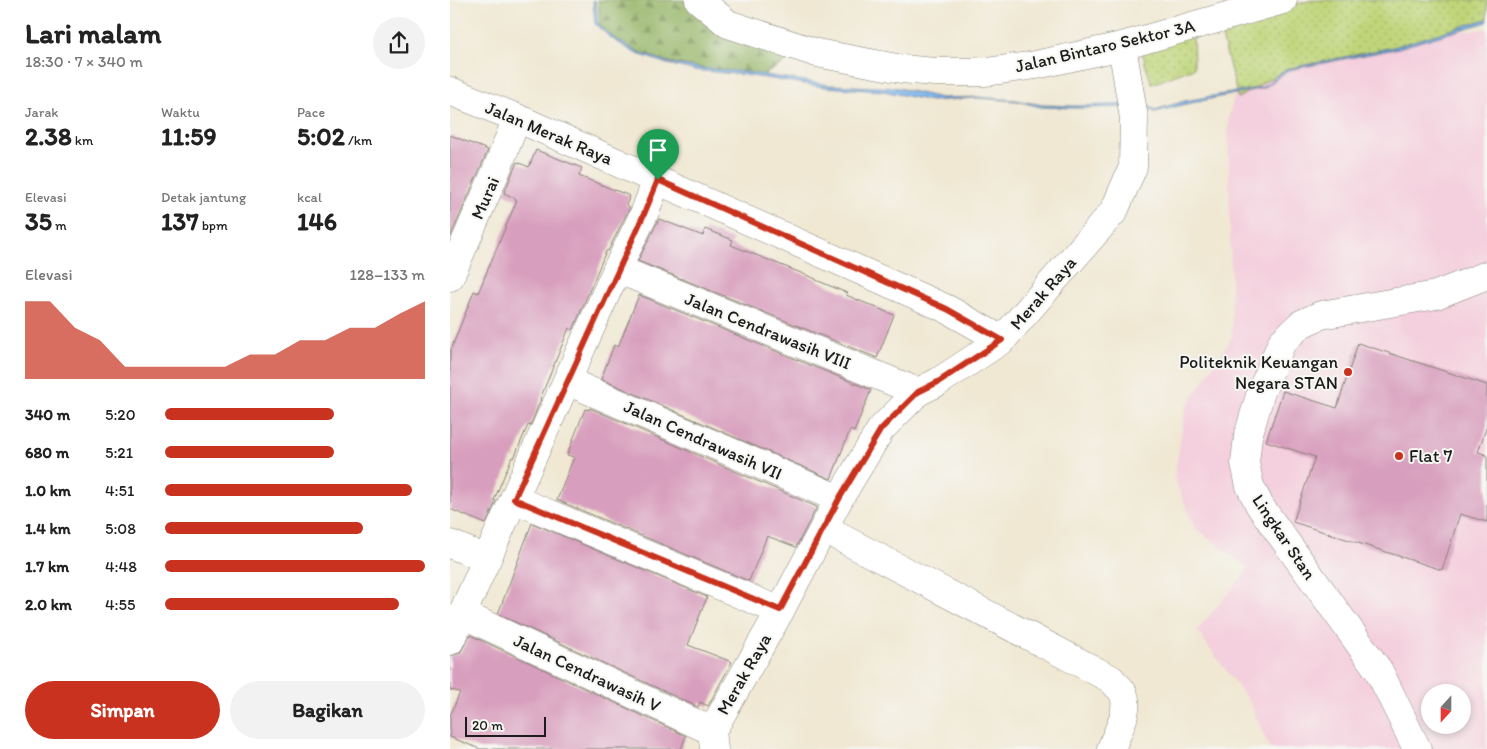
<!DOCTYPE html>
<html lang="id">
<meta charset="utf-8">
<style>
body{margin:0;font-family:Itim,sans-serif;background:#f2f2f2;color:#222;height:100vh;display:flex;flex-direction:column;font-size:19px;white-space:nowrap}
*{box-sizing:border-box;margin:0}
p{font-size:16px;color:#767676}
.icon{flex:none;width:28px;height:28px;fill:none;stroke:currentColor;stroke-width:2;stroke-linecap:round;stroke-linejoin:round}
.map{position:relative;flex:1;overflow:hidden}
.details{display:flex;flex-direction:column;background:#fff;width:450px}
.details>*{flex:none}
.needle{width:32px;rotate:201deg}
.fabs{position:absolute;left:971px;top:684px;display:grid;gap:10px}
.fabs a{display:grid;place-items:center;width:50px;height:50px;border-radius:50%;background:#fff;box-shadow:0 2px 8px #0003;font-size:25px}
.scale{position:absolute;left:15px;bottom:12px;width:81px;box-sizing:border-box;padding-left:5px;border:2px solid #1c1c1c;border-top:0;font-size:14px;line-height:18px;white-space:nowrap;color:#1c1c1c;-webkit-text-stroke:4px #f6f6f2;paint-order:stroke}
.pin{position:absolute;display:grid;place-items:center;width:42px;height:42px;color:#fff;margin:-51px -21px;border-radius:50% 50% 50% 0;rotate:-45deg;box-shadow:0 0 5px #0007}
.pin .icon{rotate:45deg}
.round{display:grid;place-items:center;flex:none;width:52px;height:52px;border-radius:26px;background:#f2f2f2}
.summary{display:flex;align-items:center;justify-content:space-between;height:85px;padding:0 25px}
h1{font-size:28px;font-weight:800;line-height:38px}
.figures{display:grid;grid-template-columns:repeat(3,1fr);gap:8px;height:85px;padding:5px 25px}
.figures div{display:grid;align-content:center}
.figures b{font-size:25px;font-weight:800}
.figures small{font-size:14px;font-weight:400}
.figures p{font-size:14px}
.chart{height:140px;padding:10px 25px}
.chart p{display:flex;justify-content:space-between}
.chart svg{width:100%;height:90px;margin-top:5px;fill:#c8321e;opacity:.7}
.cta{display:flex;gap:10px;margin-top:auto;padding:10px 25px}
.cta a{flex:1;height:58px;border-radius:30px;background:#c8321e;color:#fff;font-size:20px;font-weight:800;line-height:58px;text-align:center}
.cta a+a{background:#f2f2f2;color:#222}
ul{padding:0 25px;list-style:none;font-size:16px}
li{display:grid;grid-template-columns:80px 60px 1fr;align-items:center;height:38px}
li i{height:12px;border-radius:6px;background:#c8321e}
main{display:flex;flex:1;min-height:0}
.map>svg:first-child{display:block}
</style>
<main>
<section class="details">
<div class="summary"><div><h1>Lari malam</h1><p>18:30 · 7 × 340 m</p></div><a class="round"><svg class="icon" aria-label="share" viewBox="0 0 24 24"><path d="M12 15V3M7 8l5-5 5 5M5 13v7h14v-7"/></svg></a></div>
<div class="figures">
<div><p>Jarak</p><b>2.38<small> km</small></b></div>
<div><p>Waktu</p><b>11:59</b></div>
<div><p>Pace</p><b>5:02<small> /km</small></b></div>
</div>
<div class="figures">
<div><p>Elevasi</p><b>35<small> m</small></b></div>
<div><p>Detak jantung</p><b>137<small> bpm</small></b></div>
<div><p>kcal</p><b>146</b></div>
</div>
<div class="chart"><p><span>Elevasi</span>128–133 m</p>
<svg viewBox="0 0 160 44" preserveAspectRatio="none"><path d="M0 44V6L10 6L20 19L30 25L40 38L50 38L60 38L70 38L80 38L90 32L100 32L110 25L120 25L130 19L140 19L150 12L160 6V44z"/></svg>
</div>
<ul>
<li><b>340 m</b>5:20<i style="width:65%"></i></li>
<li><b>680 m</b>5:21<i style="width:65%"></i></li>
<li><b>1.0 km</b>4:51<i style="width:95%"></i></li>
<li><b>1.4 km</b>5:08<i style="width:76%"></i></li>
<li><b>1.7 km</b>4:48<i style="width:100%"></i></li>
<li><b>2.0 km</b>4:55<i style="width:90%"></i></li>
</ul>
<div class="cta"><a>Simpan</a><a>Bagikan</a></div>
</section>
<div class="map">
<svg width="1037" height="749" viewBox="0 0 1037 749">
<defs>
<pattern id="grass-dots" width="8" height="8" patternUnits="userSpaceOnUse" patternTransform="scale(1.25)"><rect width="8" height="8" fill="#bfd579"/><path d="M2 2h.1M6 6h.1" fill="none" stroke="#a4b668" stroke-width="1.8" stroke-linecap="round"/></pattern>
<pattern id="forest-firs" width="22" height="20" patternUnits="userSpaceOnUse" patternTransform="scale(1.25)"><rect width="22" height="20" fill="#97b669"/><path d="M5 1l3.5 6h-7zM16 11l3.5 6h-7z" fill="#7a9356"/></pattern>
</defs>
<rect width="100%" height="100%" fill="#f6f6f2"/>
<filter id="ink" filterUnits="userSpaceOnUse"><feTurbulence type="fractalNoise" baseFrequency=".02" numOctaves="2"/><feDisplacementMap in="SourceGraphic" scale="10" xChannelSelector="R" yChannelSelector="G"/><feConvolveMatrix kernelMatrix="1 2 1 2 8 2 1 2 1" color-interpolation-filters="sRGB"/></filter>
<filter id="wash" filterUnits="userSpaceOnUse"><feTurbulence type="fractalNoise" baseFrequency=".0096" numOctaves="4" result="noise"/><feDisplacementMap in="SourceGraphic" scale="20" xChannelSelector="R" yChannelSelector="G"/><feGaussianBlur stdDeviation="1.12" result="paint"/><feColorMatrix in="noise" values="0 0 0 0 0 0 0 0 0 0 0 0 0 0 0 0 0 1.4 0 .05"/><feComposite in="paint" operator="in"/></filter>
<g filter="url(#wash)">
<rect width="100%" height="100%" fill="#f0e8d3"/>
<path fill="#f4cfdd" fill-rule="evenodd" d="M1037,29V749H820L800,703L747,631L799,568L744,527L724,477L736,407L782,338L778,120L790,73L888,40ZM980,692H1012V725H980Z"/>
<g fill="url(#grass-dots)" stroke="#6e784a">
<path d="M862,0H1037V19L944,47L836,69L788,98L769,25Z"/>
<path d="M743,33L744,68L702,84L696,67L692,50Z"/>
</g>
<path fill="url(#forest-firs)" stroke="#5a6942" d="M148,0H239L350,54L311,76L239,66L212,60L186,51L167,41L150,27Z"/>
<path fill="#7db5ed" stroke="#4c6884" d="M143,0H145L148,24L164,38L186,51L220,63L250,68L296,72L380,85L448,88L491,98L528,97L566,100L593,105L626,106L694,104L705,110L735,101L813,87L836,69L944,47L1033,20L1037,19V22L945,49L838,70L814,88L736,104L705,112L693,107L624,108L591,107L566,101L526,98L481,101L434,91L374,87L296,75L243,70L217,64L185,53L161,38L145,24Z"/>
<g id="blocks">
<g fill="#d89ebd">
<path d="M0,135L38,150L0,238Z"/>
<path d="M86,150L132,168L129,176L180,196L176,205L180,207L158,251H156L123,330L119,328L90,399H91L80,426L78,425L64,458L62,457L44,500L46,501L36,524L0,509V352L24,291L28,293L67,200H65V198L54,193L67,162L79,167Z"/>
<path d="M209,219L253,236L255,229L283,240L281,245L366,279V280L397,293L396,295L444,315L427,358L188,261Z"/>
<path d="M189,295L421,390L404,432L400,430L381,479L151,379L164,345L168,347Z"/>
<path d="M908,343L1037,385V426L1028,452L1037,455V522L1010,514L992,570L843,522L865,457L816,441L833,391L887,408Z"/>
<path d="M140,408L367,507L346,547L317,536L299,581L107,500L124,457L117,455L135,409L139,410Z"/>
<path d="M82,523L257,597L238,645L282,662L258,706L250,702L248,707L48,614Z"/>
<path d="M20,635L236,736L231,749H30L0,737V716L10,692L0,690V656L10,653Z"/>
</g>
</g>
</g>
<g filter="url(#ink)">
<use href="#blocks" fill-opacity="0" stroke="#868278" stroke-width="1"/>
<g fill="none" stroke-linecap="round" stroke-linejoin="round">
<defs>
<g id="minor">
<path d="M0,91L67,118L497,309L552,340"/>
<path d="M167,269L468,392"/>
<path d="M0,277L47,169L67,118"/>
<path d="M117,381L389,499"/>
<path d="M64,499L330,611"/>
<path d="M374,529L661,679C664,683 669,687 672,691C682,708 667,732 661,749"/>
<path d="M0,544L37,559"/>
<path d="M12,614L262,731"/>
<path d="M0,641L167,269L194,214L207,180"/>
<path d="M264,749L262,731L330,611L389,499L431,429L468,392L488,382L552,340L664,211L683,167L684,118L672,46"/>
<path d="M967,749L929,671L810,506L800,486L795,463L798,436L811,392L832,342L851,324L871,315L986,295L1037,275"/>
</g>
<path id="major" d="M249,0L278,24L367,53L452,69L485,72H536L586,65L672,46L833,0"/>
</defs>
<use href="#minor" stroke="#868278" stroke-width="29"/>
<use href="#major" stroke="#868278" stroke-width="29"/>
<use href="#minor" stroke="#fff" stroke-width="28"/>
<use href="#major" stroke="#fff" stroke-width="28"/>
</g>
</g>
<g fill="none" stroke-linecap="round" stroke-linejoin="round" filter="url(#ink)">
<defs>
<path id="route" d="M208,180L497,309L552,340L488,382L468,392L431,429L389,499L330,610L64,499L194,214Z"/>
</defs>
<use href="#route" stroke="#fff" stroke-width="10"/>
<use href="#route" stroke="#c8321e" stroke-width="6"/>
</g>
<g fill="#c8321e" stroke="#f6f6f2" stroke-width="2">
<circle cx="898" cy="372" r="5"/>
<circle cx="949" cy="456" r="5"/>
</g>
<g text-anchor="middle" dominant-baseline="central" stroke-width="4" stroke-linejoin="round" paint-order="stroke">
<g font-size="18" fill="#1c1c1c" stroke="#f6f6f2">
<text transform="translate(655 46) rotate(-13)">Jalan Bintaro Sektor 3A</text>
<text transform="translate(99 133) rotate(23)">Jalan Merak Raya</text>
<text transform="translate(35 198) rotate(-66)">Murai</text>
<text transform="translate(593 293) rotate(-49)">Merak Raya</text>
<text transform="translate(318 331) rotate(22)">Jalan Cendrawasih VIII</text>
<text transform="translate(253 440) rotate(24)">Jalan Cendrawasih VII</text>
<text transform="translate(834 537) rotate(56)">Lingkar Stan</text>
<text transform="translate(137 673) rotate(25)">Jalan Cendrawasih V</text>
<text transform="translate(294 674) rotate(-60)">Merak Raya</text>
</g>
<g font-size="18" fill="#1c1c1c" stroke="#f6f6f2" text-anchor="end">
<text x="888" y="362">Politeknik Keuangan<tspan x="888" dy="21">Negara STAN</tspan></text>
<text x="959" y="456" text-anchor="start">Flat 7</text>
</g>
</g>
</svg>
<div class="fabs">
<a><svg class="needle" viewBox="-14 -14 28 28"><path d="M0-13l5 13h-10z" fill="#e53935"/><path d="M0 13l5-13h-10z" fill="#767676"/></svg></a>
</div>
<div class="scale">20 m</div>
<div class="pin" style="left:208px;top:180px;background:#1e9e55"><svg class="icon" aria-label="arrive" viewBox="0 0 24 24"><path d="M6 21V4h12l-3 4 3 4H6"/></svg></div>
</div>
</main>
